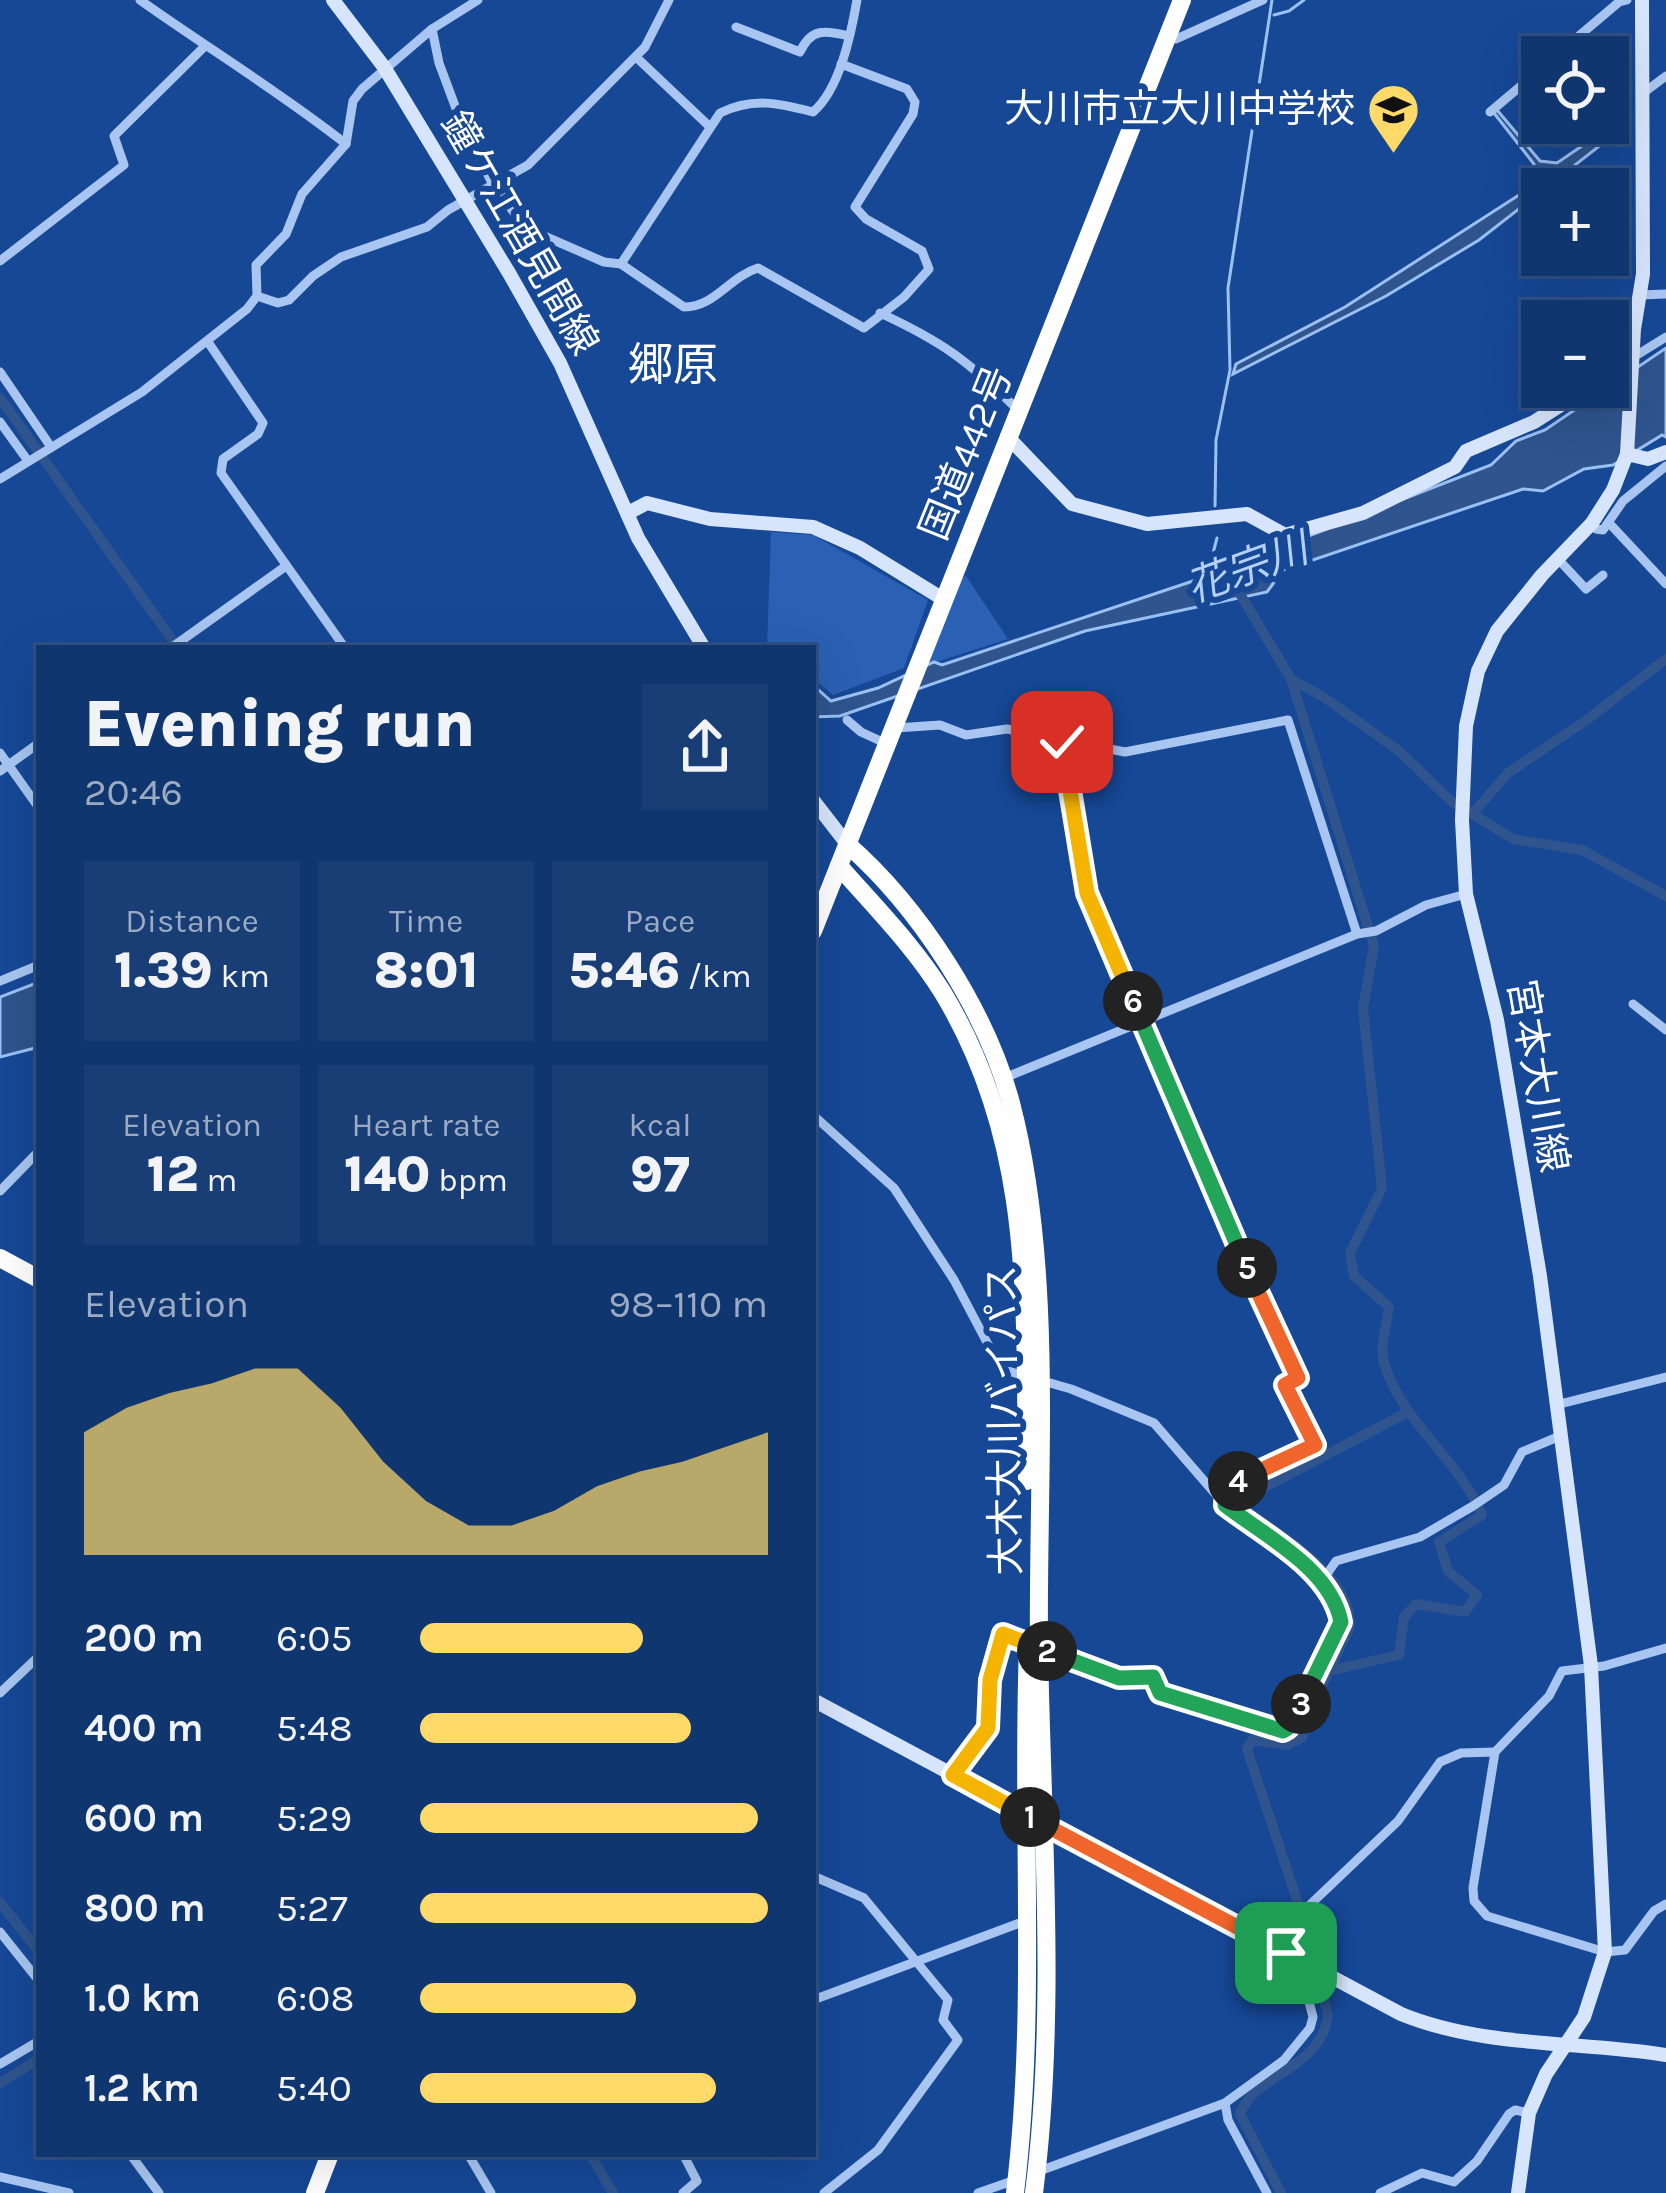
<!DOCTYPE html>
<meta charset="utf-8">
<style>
body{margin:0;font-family:Karla,"Noto Sans JP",sans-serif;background:#193e75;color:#f1f3f6;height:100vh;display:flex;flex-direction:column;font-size:45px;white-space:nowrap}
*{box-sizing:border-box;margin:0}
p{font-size:39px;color:#9cabc3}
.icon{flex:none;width:66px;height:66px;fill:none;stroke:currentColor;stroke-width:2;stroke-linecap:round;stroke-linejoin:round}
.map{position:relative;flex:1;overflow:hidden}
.sheet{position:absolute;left:36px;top:645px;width:780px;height:1512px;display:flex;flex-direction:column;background:#103670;border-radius:0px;box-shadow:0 12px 48px #0002,0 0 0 3px #305083}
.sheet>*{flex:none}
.tools{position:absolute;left:1521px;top:36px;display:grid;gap:24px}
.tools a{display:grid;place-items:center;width:108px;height:108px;border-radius:0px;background:#103670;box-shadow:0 12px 48px #0002,0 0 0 3px #305083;font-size:60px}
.pin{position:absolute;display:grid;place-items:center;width:102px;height:102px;color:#fff;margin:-51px;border-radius:24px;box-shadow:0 6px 18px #0006}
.km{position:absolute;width:60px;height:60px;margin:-30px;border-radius:50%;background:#222;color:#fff;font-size:33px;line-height:60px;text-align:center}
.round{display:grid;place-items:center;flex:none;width:126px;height:126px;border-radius:0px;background:#193e75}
.summary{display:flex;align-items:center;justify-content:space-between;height:204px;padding:0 48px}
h1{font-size:66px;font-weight:800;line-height:90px}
.stats{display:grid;grid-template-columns:repeat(3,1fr);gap:18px;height:204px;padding:12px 48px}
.stats div{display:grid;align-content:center;border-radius:0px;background:#193e75;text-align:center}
.stats b{font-size:51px;font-weight:800}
.stats small{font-size:33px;font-weight:400}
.stats p{font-size:33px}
.chart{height:336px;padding:24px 48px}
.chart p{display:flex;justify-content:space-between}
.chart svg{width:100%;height:216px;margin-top:12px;fill:#ffda69;opacity:.7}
ul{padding:0 48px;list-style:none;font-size:39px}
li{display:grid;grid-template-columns:192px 144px 1fr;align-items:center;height:90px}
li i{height:30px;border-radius:15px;background:#ffda69}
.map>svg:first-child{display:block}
</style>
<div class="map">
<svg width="1666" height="2193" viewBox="0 0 1666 2193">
<rect width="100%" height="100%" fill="#164896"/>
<g fill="#2a61b5">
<path d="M771,532L813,535L928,600L904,668L833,695L813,678V648H767Z"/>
<path d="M966,576L1008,639L924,666L949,583Z"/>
</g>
<g fill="#2f548e" stroke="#9bc0f4" stroke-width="3">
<path d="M1497,110L1540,161L1557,163L1604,131L1602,144L1479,240L1386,296L1233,374L1236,364L1345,307L1536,184L1534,164L1494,113Z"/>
<path d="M1666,348V437L1662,435L1613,465L1584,469L1543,491L1523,489L1283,570L1267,592L1085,631L840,716L813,717V685L831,701L878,688L934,662L942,665L1193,581L1491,465L1516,441L1545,430Z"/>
<path d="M39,982V1047L0,1057V997Z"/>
</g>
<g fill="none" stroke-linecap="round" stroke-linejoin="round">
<g stroke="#9bc0f4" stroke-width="3">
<path d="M1274,15L1289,11L1304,0"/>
<path d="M1215,506L1216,440L1230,370L1228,288L1272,0"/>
<path d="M1207,576L1217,538"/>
</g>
<g stroke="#2f548e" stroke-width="10">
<path d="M0,398L178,648"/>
<path d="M1237,589L1291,679L1325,698L1399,751L1451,801L1513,839L1582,850L1666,896"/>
<path d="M1291,679L1374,946L1363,1008L1382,1188L1350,1253L1354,1276L1389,1307C1387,1323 1379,1348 1384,1363C1402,1423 1459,1459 1482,1515L1439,1542L1448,1571L1477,1595L1465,1612L1416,1604L1404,1617L1399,1655L1329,1671"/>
<path d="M1474,812L1508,773L1588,719L1666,659"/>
<path d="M0,1902L39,1952"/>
<path d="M0,2083L39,2059"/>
<path d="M590,2154L613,2193"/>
<path d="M1281,2193L1240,2114C1254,2074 1322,2069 1328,2015L1295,1894L1247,1749L1252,1740L1287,1745L1302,1738L1308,1714L1349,1629C1356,1577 1280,1537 1243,1508L1263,1488L1408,1412"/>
</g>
<g stroke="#a8c6f1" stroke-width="9">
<path d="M140,0C209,49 280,92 346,144"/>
<path d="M736,27L800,52C811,28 825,30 849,36"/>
<path d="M432,29L439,63L461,122L492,183L521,222L528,229L604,262L621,264L684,307C715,307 729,277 758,268L864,328L904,297L929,269L922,251L866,219L855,207L913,114L915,102L907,89L841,64"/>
<path d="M1168,36L1176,39L1263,0"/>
<path d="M636,57L709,126"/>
<path d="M1554,57L1619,2L1627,0"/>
<path d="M1642,94L1666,76"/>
<path d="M1490,112L1542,68"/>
<path d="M0,261L124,165L114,136L205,46"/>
<path d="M621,264L720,113C753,97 778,103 813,112C840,89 851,34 857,0"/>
<path d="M1641,295L1666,294"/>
<path d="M257,296L278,303L289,300L313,276L341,257L427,227L448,210L528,165L645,47L669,0"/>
<path d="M880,313C943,342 968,361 1017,409"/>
<path d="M208,342L263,423L258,434L223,459L221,473L345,648"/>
<path d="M1608,351L1624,331"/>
<path d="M1632,358L1666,337"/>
<path d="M0,372L51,447"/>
<path d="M1564,404L1559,394L1567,387"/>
<path d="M0,422L28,461"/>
<path d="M0,479L142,392L247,309L257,296L256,265L286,234L302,194L346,144L353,101L362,89L432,29L478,0"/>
<path d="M1592,523L1596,529L1603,530L1623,501L1666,466"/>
<path d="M1610,524L1666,584"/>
<path d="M1557,558L1586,589L1603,575"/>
<path d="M171,648L286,566"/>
<path d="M847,720L861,732L887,744"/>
<path d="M896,728L940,725L966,735L1007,729L1125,752L1288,720L1357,934"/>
<path d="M1062,742L1087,893L1238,1248L1298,1379L1285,1385L1315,1445L1226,1489L1225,1505"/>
<path d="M0,753L39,808"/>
<path d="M0,771L39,743"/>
<path d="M0,981L39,965"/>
<path d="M1633,1004L1666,1030"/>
<path d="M1004,1078L1357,934L1376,931L1426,905L1466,894"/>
<path d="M813,1115L894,1188L954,1280L1001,1369L1071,1389L1154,1423L1225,1505L1322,1581L1341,1622L1288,1728L1283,1731L1160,1693L1153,1677L1119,1678L1003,1634L990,1680L992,1718L953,1775"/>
<path d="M0,1191L39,1151"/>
<path d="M1556,1405L1666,1377"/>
<path d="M1322,1581L1336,1561L1420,1537L1473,1506L1504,1485L1522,1452L1560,1436"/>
<path d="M1666,1648L1604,1666L1562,1671L1549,1696L1495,1752L1473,1888L1474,1901L1487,1916L1605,1952L1625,1950L1654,1911L1666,1904"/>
<path d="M0,1693L39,1656"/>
<path d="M813,1876L864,1898L948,2000L943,2020L958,2040L878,2150L824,2193"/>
<path d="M0,1932L39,1981"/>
<path d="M1285,1953L1290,1927L1295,1919L1398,1821L1440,1762L1461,1753L1495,1752"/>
<path d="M813,2000L1025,1921"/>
<path d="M0,2064L39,2041"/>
<path d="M1225,2103L1228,2120L1267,2193"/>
<path d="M130,2154L159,2193"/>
<path d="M468,2154L491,2193"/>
<path d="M1034,2173L1225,2103L1284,2060L1310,2028L1313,2017L1298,1960"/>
<path d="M0,2177L69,2193"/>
<path d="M683,2193L697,2181L683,2154"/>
<path d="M978,2193L1018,2179"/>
<path d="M1380,2193L1422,2173L1454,2182L1477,2161L1509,2114L1515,2110L1529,2113"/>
</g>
<g stroke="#d7e5fc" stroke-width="14">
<path d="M333,0L384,67L509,273L560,363L638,538L704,648"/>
<path d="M1608,374L1632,358"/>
<path d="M1007,436L1072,504L1147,524L1247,514L1285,535L1363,513L1455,467L1466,451L1534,422L1589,387"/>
<path d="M1627,454L1648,459L1666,452"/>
<path d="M628,513L647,503L710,519L813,527L860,548L943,599"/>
<path d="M813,800L847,844"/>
<path d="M813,1700L1401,2014C1484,2048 1579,2041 1666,2055"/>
<path d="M1518,2193L1529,2113L1546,2074L1584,2017L1605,1952L1591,1666L1540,1276L1497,1020L1466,894L1462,820L1466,726L1478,671L1497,631L1542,575L1592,523L1613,490L1627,454L1634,329L1643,274L1642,0"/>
</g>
<g stroke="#fff" stroke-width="18">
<path d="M847,844C919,907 986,1010 1011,1103C1055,1271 1037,1473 1039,1647C1042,1828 1057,2013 1034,2193"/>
<path d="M839,866C875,907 914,946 943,993C1036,1147 1024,1309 1027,1481"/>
<path d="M813,931L1182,0"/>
<path d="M0,1258L39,1279"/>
<path d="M315,2193L330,2154"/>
<path d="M1015,2193C1037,2012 1021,1828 1028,1646"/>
</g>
</g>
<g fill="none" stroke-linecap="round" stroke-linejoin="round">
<defs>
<path id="split-1" d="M1030,1817L1286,1953"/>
<path id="split-2" d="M1030,1817L953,1775L988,1728L990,1680L1003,1634L1047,1651"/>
<path id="split-3" d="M1047,1651L1119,1678L1153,1677L1160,1693L1283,1731L1288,1728L1301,1704"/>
<path id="split-4" d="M1238,1481L1226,1489L1225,1505C1265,1536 1331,1569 1341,1622L1301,1704"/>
<path id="split-5" d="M1238,1481L1315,1445L1285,1385L1298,1378L1247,1268"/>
<path id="split-6" d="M1133,1001L1247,1268"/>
<path id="split-7" d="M1062,742L1087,893L1133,1001"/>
</defs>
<use href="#split-1" stroke="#fff" stroke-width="24"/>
<use href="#split-2" stroke="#fff" stroke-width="24"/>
<use href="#split-3" stroke="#fff" stroke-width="24"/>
<use href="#split-4" stroke="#fff" stroke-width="24"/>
<use href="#split-5" stroke="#fff" stroke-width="24"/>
<use href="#split-6" stroke="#fff" stroke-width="24"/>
<use href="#split-7" stroke="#fff" stroke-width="24"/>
<use href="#split-1" stroke="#f0652b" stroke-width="15"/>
<use href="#split-2" stroke="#f5b400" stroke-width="15"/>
<use href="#split-3" stroke="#22a559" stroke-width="15"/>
<use href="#split-4" stroke="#22a559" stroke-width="15"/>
<use href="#split-5" stroke="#f0652b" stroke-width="15"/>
<use href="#split-6" stroke="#22a559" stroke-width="15"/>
<use href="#split-7" stroke="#f5b400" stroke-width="15"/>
</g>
<defs>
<symbol id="school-pin" viewBox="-11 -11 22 30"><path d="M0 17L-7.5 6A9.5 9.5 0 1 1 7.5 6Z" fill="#ffda69" stroke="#164896"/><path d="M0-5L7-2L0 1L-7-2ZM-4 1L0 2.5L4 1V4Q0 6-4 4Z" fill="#111"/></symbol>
</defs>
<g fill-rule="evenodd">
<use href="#school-pin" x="1364" y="80" width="59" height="81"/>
</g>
<g text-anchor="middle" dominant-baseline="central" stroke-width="12" stroke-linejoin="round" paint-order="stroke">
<g font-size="39" fill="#fff" stroke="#164896" text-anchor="end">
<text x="1355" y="109">大川市立大川中学校</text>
</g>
<g font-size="39" fill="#fff" stroke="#164896">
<text transform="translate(520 233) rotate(60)">鐘ケ江酒見間線</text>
<text transform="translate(966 453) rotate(-68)">国道442号</text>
<text transform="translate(1538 1076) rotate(80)">宮本大川線</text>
<text transform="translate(1004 1420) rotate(-91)">大木大川バイパス</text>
</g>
<g font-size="42" font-style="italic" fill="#b5d0f8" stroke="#164896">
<text transform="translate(1247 568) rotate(-20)">花宗川</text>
</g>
<g font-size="45" fill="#fff" stroke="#164896">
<text x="673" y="365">郷原</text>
</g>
</g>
</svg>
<div class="tools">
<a><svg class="icon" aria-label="locate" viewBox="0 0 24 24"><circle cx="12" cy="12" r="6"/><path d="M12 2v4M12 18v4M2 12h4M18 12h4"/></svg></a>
<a>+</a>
<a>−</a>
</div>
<div class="pin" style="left:1286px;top:1953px;background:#1e9e55"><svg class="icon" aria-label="arrive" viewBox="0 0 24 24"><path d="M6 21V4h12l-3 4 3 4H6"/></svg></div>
<div class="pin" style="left:1062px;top:742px;background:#d93025"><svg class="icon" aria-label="check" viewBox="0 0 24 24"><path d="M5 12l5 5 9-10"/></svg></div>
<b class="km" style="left:1030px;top:1817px">1</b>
<b class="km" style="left:1047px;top:1651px">2</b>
<b class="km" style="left:1301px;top:1704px">3</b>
<b class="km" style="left:1238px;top:1481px">4</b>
<b class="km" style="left:1247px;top:1268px">5</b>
<b class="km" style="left:1133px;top:1001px">6</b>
<section class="sheet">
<div class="summary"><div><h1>Evening run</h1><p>20:46</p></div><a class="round"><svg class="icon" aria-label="share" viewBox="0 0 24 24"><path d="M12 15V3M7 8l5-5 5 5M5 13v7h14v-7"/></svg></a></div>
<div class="stats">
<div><p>Distance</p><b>1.39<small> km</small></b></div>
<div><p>Time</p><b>8:01</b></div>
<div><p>Pace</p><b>5:46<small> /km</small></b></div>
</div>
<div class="stats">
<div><p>Elevation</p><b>12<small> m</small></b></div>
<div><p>Heart rate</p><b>140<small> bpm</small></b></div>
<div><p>kcal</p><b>97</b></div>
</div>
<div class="chart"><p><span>Elevation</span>98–110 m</p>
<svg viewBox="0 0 160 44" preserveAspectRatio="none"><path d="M0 44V19L10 14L20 11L30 9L40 6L50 6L60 14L70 25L80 33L90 38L100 38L110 35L120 30L130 27L140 25L150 22L160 19V44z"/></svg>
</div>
<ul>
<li><b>200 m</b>6:05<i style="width:64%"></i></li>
<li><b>400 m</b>5:48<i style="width:78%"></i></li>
<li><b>600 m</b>5:29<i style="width:97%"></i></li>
<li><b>800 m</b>5:27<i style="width:100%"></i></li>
<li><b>1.0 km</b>6:08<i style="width:62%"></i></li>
<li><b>1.2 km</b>5:40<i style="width:85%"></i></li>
</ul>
</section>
</div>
